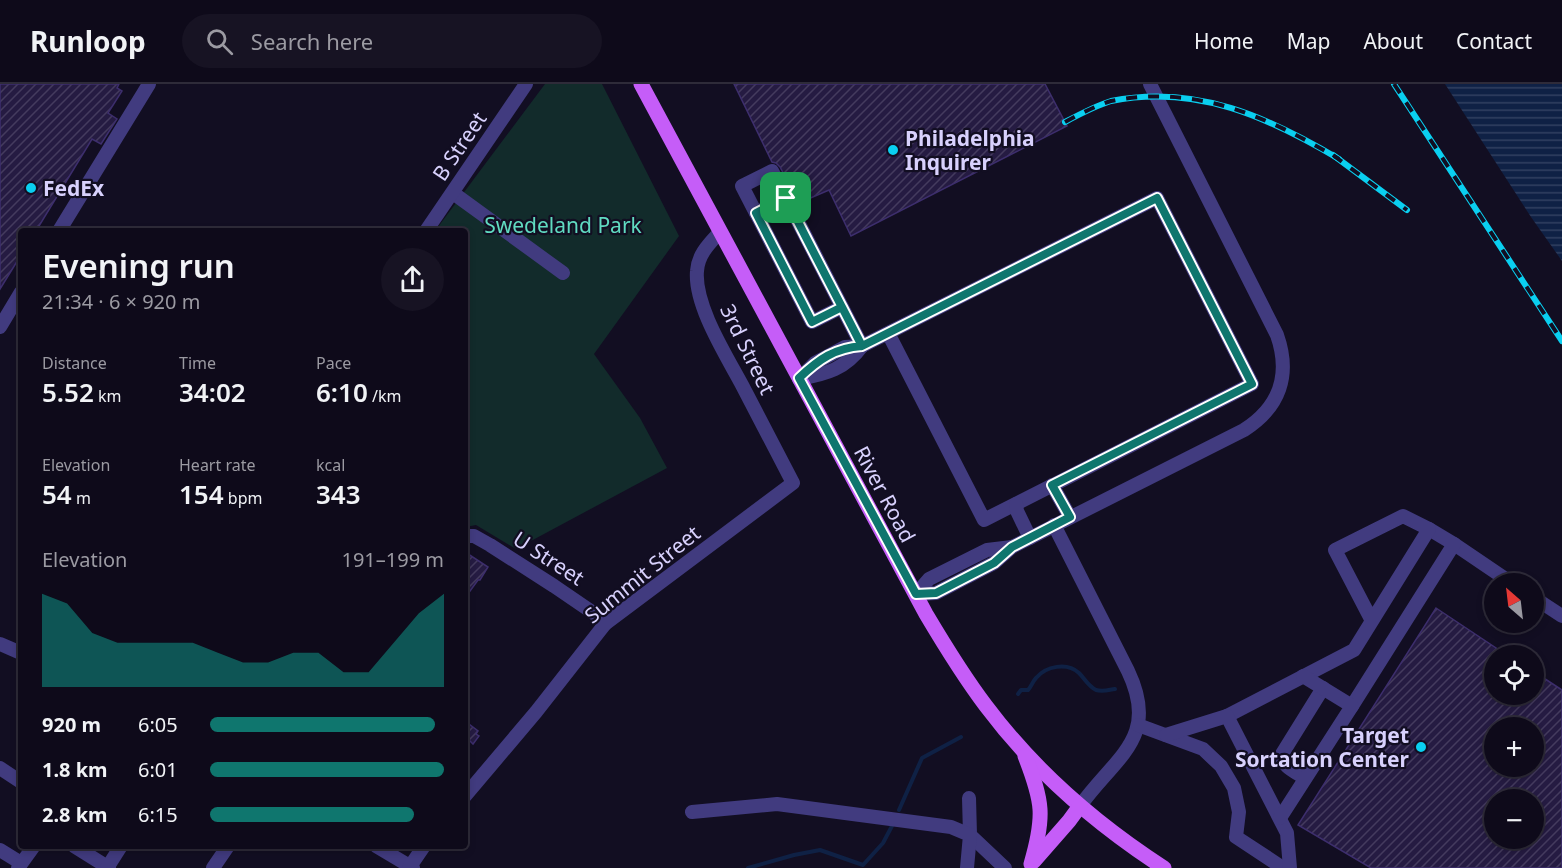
<!DOCTYPE html>
<meta charset="utf-8">
<style>
body{margin:0;font-family:"Noto Sans",sans-serif;background:#171323;color:#f1f3f6;height:100vh;display:flex;flex-direction:column;font-size:22px;white-space:nowrap}
*{box-sizing:border-box;margin:0}
p{font-size:20px;color:#9b9aa2}
.icon{flex:none;width:33px;height:33px;fill:none;stroke:currentColor;stroke-width:2;stroke-linecap:round;stroke-linejoin:round}
.map{position:relative;flex:1;overflow:hidden}
.side{position:absolute;left:18px;top:144px;width:450px;height:621px;display:flex;flex-direction:column;background:#0e0a1a;border-radius:6px;box-shadow:0 3px 9px #0003,0 0 0 2px #2e2b39}
.side>*{flex:none}
.needle{width:39px;rotate:332deg}
.controls{position:absolute;left:1484px;top:489px;display:grid;gap:12px}
.controls a{display:grid;place-items:center;width:60px;height:60px;border-radius:50%;background:#0e0a1a;box-shadow:0 3px 9px #0003,0 0 0 2px #2e2b39;font-size:30px}
.pin{position:absolute;display:grid;place-items:center;width:51px;height:51px;color:#fff;margin:-26px;border-radius:12px;box-shadow:0 3px 9px #0006}
.round{display:grid;place-items:center;flex:none;width:63px;height:63px;border-radius:32px;background:#171323}
.summary{display:flex;align-items:center;justify-content:space-between;height:102px;padding:0 24px}
h1{font-size:33px;font-weight:600;line-height:45px}
.metrics{display:grid;grid-template-columns:repeat(3,1fr);gap:9px;height:102px;padding:6px 24px}
.metrics div{display:grid;align-content:center}
.metrics b{font-size:26px;font-weight:600}
.metrics small{font-size:16px;font-weight:400}
.metrics p{font-size:16px}
.chart{height:168px;padding:12px 24px}
.chart p{display:flex;justify-content:space-between}
.chart svg{width:100%;height:108px;margin-top:6px;fill:#0f766e;opacity:.7}
ul{padding:0 24px;list-style:none;font-size:20px}
li{display:grid;grid-template-columns:96px 72px 1fr;align-items:center;height:45px}
li i{height:15px;border-radius:8px;background:#0f766e}
header{display:flex;align-items:center;gap:36px;box-sizing:border-box;height:84px;padding:0 30px;background:#0e0a1a;border-bottom:2px solid #2e2b39}
header strong{font-size:28px}
nav{display:flex;gap:33px;margin-inline-start:auto;font-size:21px}
.search{width:420px;height:54px;background:#171323;display:flex;align-items:center;gap:15px;box-sizing:border-box;padding:0 21px;border-radius:33px;color:#9b9aa2;font-size:22px}
.map>svg:first-child{display:block}
</style>
<header>
<strong>Runloop</strong>
<div class="search"><svg class="icon" aria-label="search" viewBox="0 0 24 24"><circle cx="10" cy="10" r="6"/><path d="M15 15l6 6"/></svg>Search here</div>
<nav><a>Home</a><a>Map</a><a>About</a><a>Contact</a></nav>
</header>
<div class="map">
<svg width="1562" height="784" viewBox="0 0 1562 784">
<defs>
<pattern id="water-rules" width="6" height="5" patternUnits="userSpaceOnUse" patternTransform="scale(1.5)"><rect width="6" height="5" fill="#0f2145"/><path d="M0 2.5h6" fill="none" stroke="#314061"/></pattern>
<pattern id="building-hatch" width="6" height="6" patternUnits="userSpaceOnUse" patternTransform="scale(1.5)"><rect width="6" height="6" fill="#251b42"/><path d="M-1 1l2-2M0 6l6-6M5 7l2-2" fill="none" stroke="#443b5e"/></pattern>
</defs>
<rect width="100%" height="100%" fill="#120e22"/>
<path fill="#122b2b" d="M545,0H602L679,152L594,270L640,334L667,384L516,465L476,441L465,443V147H435Z"/>
<path fill="url(#water-rules)" d="M1445,0H1562V177L1531,133Z"/>
<g fill="none" stroke-linecap="round" stroke-linejoin="round">
<g stroke="#0f2145" stroke-width="4">
<path d="M1018,610L1021,606H1028C1031,603 1033,597 1036,594C1046,582 1067,578 1079,589C1085,595 1088,602 1096,606C1103,608 1108,606 1115,605"/>
<path d="M899,726L922,674L961,653"/>
<path d="M748,784L794,771L820,766L863,781L883,759L893,740"/>
</g>
</g>
<g fill="url(#building-hatch)" stroke="#3d2e6d" stroke-width="1.5" fill-rule="evenodd">
<path d="M0,0H119L117,4L122,7L108,29L117,35L101,60L92,55L36,147H21V171L0,205Z"/>
<path d="M734,0H1045L1067,42L851,152L829,106L799,119L780,83L776,79L772,78Z"/>
<path d="M465,468L488,483L480,496H478L465,514Z"/>
<path d="M1436,524L1508,572H1494V610H1533V587L1562,606V784H1371L1298,741ZM1494,644H1533V682H1494ZM1494,716H1533V754H1494Z"/>
<path d="M465,637L478,647L476,650L479,652L473,660L470,657L465,662Z"/>
</g>
<g fill="none" stroke-linecap="round" stroke-linejoin="round">
<g stroke="#413b7f" stroke-width="14">
<path d="M453,109L563,189"/>
<path d="M756,129L786,114"/>
<path d="M59,147L149,0"/>
<path d="M426,147L526,0"/>
<path d="M842,223L812,238L742,102L772,87L862,262"/>
<path d="M0,243L21,208"/>
<path d="M799,295L815,279L845,263L862,262L1157,114L1252,300L984,436L888,249"/>
<path d="M799,295C827,290 845,285 862,262"/>
<path d="M1052,401L1070,433"/>
<path d="M1016,420L1017,427L1030,454"/>
<path d="M1054,441L1128,587C1160,654 1116,672 1080,722"/>
<path d="M465,452H474L490,461L554,502L595,530L605,540"/>
<path d="M1454,460L1513,500"/>
<path d="M916,510L936,509L994,479L1012,463L1244,346C1280,323 1291,291 1277,251L1150,0"/>
<path d="M916,510L929,495L987,466L1012,463"/>
<path d="M1533,513L1562,532"/>
<path d="M0,560L21,569"/>
<path d="M1352,622L1454,460L1429,445"/>
<path d="M1227,632L1354,566L1429,445L1403,432L1335,466L1372,537"/>
<path d="M1138,641L1203,665L1221,682L1234,704L1239,728L1236,753L1283,784"/>
<path d="M1166,651L1227,632L1287,749L1290,784"/>
<path d="M0,684L21,698"/>
<path d="M1305,694C1296,688 1281,683 1282,670L1323,604"/>
<path d="M465,712L536,628L605,540L793,399C776,367 759,334 742,301C726,271 694,221 697,187C698,170 710,159 720,148"/>
<path d="M969,714L970,751L1005,784"/>
<path d="M692,728L777,720L951,743L970,751L967,784"/>
<path d="M1280,734L1352,622L1303,592"/>
<path d="M74,762L109,784"/>
<path d="M376,762L413,784"/>
<path d="M0,766L21,779"/>
<path d="M18,784L34,762"/>
<path d="M107,784L121,762"/>
<path d="M213,784L228,762"/>
<path d="M409,784L424,762"/>
</g>
<g stroke="#c55df8" stroke-width="15">
<path d="M641,0L926,530C945,562 964,593 986,622C1034,686 1096,740 1164,784"/>
<path d="M1025,672C1043,718 1045,732 1031,780"/>
<path d="M1034,777L1069,737L1080,722"/>
</g>
<defs>
<g id="rail">
<path d="M1394,0L1562,257"/>
<path d="M1065,38C1080,30 1095,22 1111,17C1197,0 1268,33 1339,75"/>
<path d="M1333,71L1407,126"/>
</g>
</defs>
<use href="#rail" stroke="#0acff0" stroke-width="6"/>
<use href="#rail" stroke="#120e22" stroke-width="4" stroke-dasharray="11" stroke-linecap="butt"/>
</g>
<g fill="none" stroke-linecap="round" stroke-linejoin="round">
<defs>
<path id="route" d="M786,114C811,164 837,213 862,262C835,264 819,275 799,294L916,510L936,509L994,479L1012,463L1070,433L1052,401L1252,300L1157,114L862,262L842,223L812,238L756,129L786,114"/>
</defs>
<use href="#route" stroke="#fff" stroke-width="12"/>
<use href="#route" stroke="#0f766e" stroke-width="8"/>
</g>
<g fill="#0acff0" stroke="#120e22" stroke-width="2">
<circle cx="893" cy="66" r="6"/>
<circle cx="31" cy="104" r="6"/>
<circle cx="1421" cy="663" r="6"/>
</g>
<g text-anchor="middle" dominant-baseline="central" stroke-width="4.5" stroke-linejoin="round" paint-order="stroke">
<g font-size="21" font-weight="bold" fill="#d8d1fd" stroke="#120e22" text-anchor="start">
<text x="905" y="54">Philadelphia<tspan x="905" dy="24">Inquirer</tspan></text>
<text x="43" y="104">FedEx</text>
<text x="1409" y="651" text-anchor="end">Target<tspan x="1409" dy="24">Sortation Center</tspan></text>
</g>
<g font-size="21" fill="#d8d1fd" stroke="#120e22">
<text transform="translate(459 62) rotate(-56)">B Street</text>
<text transform="translate(748 265) rotate(64)">3rd Street</text>
<text transform="translate(885 410) rotate(62)">River Road</text>
<text transform="translate(549 474) rotate(33)">U Street</text>
<text transform="translate(642 490) rotate(-39)">Summit Street</text>
</g>
<g font-size="21" fill="#60dac1" stroke="#120e22">
<text x="563" y="141">Swedeland Park</text>
</g>
</g>
</svg>
<div class="controls">
<a><svg class="needle" viewBox="-14 -14 28 28"><path d="M0-13l5 13h-10z" fill="#e53935"/><path d="M0 13l5-13h-10z" fill="#9b9aa2"/></svg></a>
<a><svg class="icon" aria-label="locate" viewBox="0 0 24 24"><circle cx="12" cy="12" r="6"/><path d="M12 2v4M12 18v4M2 12h4M18 12h4"/></svg></a>
<a>+</a>
<a>−</a>
</div>
<div class="pin" style="left:786px;top:114px;background:#1e9e55"><svg class="icon" aria-label="arrive" viewBox="0 0 24 24"><path d="M6 21V4h12l-3 4 3 4H6"/></svg></div>
<section class="side">
<div class="summary"><div><h1>Evening run</h1><p>21:34 · 6 × 920 m</p></div><a class="round"><svg class="icon" aria-label="share" viewBox="0 0 24 24"><path d="M12 15V3M7 8l5-5 5 5M5 13v7h14v-7"/></svg></a></div>
<div class="metrics">
<div><p>Distance</p><b>5.52<small> km</small></b></div>
<div><p>Time</p><b>34:02</b></div>
<div><p>Pace</p><b>6:10<small> /km</small></b></div>
</div>
<div class="metrics">
<div><p>Elevation</p><b>54<small> m</small></b></div>
<div><p>Heart rate</p><b>154<small> bpm</small></b></div>
<div><p>kcal</p><b>343</b></div>
</div>
<div class="chart"><p><span>Elevation</span>191–199 m</p>
<svg viewBox="0 0 160 44" preserveAspectRatio="none"><path d="M0 44V6L10 10L20 22L30 26L40 26L50 26L60 26L70 30L80 34L90 34L100 30L110 30L120 38L130 38L140 26L150 14L160 6V44z"/></svg>
</div>
<ul>
<li><b>920 m</b>6:05<i style="width:96%"></i></li>
<li><b>1.8 km</b>6:01<i style="width:100%"></i></li>
<li><b>2.8 km</b>6:15<i style="width:87%"></i></li>
</ul>
</section>
</div>
